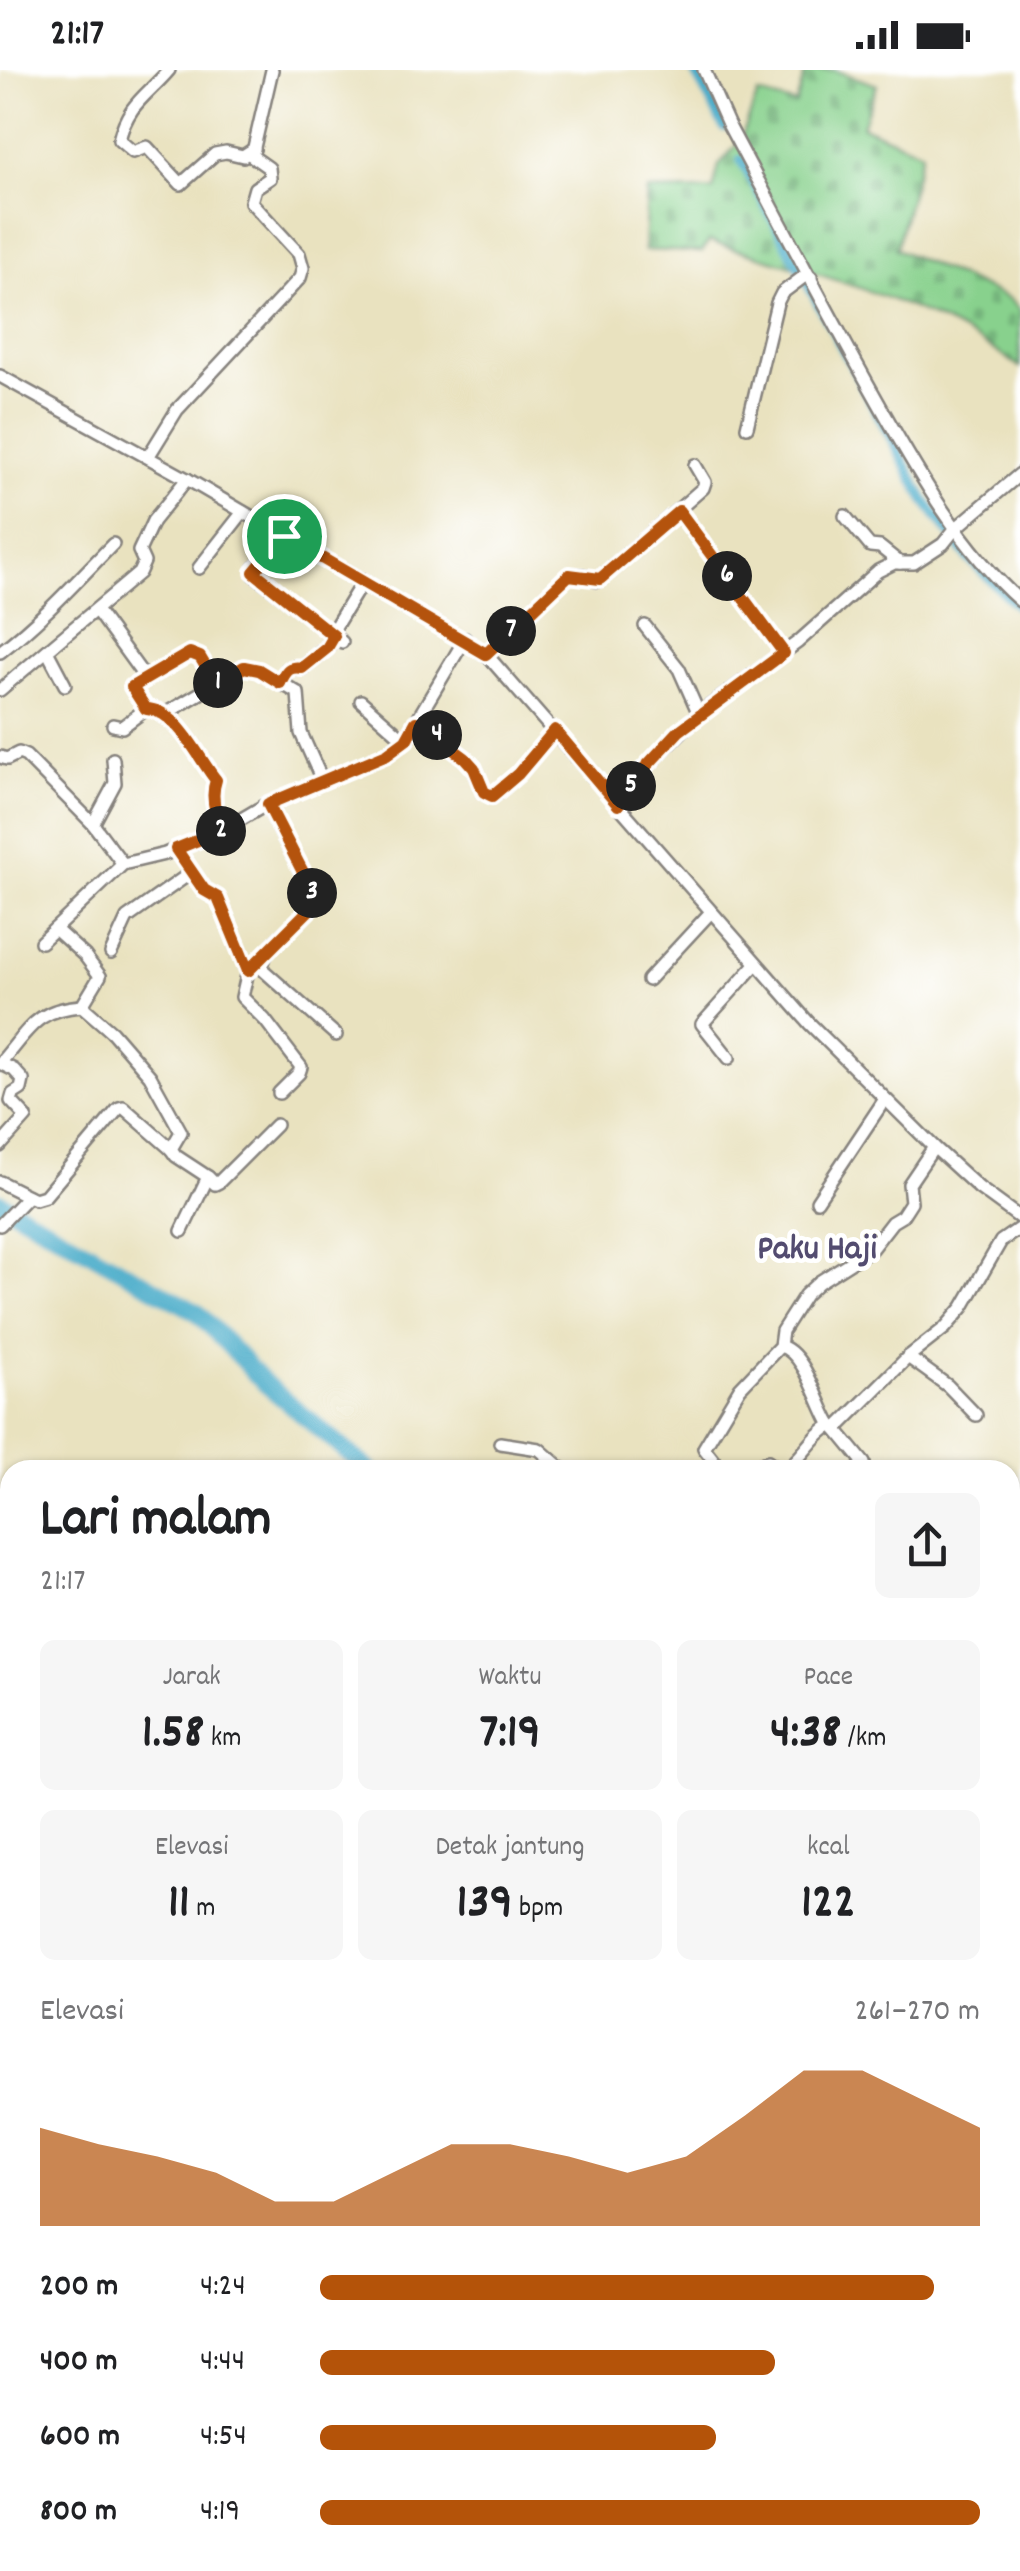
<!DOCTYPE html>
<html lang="id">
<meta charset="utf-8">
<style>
body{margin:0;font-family:Dekko,sans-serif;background:#f6f6f6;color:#202124;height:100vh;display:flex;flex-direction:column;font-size:38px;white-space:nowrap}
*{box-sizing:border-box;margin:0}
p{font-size:32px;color:#757577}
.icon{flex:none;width:55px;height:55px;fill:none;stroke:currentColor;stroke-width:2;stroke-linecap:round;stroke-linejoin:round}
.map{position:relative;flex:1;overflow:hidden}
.details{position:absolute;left:0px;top:1390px;width:1020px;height:1112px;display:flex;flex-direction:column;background:#fff;border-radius:30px 30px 0 0;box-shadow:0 2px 8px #0004}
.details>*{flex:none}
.pin{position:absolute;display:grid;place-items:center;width:85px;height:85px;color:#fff;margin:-42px;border:5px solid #fff;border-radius:50%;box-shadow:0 2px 10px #0007}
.km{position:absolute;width:50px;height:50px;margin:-25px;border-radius:50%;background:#222;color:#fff;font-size:28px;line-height:50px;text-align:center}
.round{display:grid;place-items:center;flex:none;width:105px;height:105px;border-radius:15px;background:#f6f6f6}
.summary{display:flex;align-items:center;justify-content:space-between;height:170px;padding:0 40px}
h1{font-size:55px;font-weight:700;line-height:75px}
.figures{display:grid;grid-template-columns:repeat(3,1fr);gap:15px;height:170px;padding:10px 40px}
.figures div{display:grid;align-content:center;border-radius:15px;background:#f6f6f6;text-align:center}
.figures b{font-size:50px;font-weight:700}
.figures small{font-size:28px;font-weight:400}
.figures p{font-size:28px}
.chart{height:280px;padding:20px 40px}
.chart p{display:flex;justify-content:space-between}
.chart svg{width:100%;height:180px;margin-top:10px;fill:#b45309;opacity:.7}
ul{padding:0 40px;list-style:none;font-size:32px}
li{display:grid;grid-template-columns:160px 120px 1fr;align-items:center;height:75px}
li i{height:25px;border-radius:12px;background:#b45309}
.status{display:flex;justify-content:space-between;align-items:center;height:70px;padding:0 50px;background:#fff;direction:ltr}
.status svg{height:28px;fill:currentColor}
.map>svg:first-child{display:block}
</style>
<div class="status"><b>21:17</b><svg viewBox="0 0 49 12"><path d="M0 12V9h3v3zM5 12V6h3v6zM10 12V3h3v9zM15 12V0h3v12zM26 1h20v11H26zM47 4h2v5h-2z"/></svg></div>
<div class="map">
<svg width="1020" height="2501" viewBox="0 0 1020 2501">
<defs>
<pattern id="cemetery-stones" width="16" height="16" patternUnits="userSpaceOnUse" patternTransform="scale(2.5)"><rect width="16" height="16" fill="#88d18d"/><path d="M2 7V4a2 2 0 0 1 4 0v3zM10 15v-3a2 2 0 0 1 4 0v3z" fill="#75b37b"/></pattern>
</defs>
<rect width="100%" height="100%" fill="#fff"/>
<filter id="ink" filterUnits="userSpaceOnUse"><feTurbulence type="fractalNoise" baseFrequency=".01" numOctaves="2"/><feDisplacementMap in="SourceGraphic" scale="20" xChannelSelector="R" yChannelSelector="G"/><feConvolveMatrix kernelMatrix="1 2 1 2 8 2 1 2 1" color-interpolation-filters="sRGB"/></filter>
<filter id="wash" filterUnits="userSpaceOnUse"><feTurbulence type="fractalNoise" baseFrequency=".0048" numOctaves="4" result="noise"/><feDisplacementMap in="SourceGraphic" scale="40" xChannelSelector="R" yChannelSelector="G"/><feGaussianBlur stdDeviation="2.25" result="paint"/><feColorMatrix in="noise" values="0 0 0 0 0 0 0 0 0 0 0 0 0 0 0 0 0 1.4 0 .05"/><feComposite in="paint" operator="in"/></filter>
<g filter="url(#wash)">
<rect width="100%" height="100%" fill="#e9e2bf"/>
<path fill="url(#cemetery-stones)" stroke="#557a64" stroke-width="2.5" d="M806,0H834L877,15L862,56L922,82L896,179L1008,228L1020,240V297C928,231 816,204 709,171L702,182L644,180L647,121L713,120L719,95L740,71L758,24L796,34Z"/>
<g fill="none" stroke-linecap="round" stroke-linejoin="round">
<g stroke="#49acc9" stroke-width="10">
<path d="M694,0L724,57"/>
<path d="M741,90L925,431L969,489L1020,538"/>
</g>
<g stroke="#49acc9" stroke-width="18">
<path d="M0,1132L198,1243L262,1311L369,1400"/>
<path d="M1010,2313L1020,2329"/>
</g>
</g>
</g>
<g filter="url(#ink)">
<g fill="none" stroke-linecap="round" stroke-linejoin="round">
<defs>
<g id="minor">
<path d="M169,0C147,26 128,33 119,70L133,82L147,77L181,114L215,84L226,82L243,86L254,79"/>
<path d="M704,0L728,54C778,147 826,240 878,332C917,401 960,478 1020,531"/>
<path d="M0,306L187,409L486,584L809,953L934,1077L979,1118L1020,1148"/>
<path d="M747,357L777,233L782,223L806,205L811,207"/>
<path d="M148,387L177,340L300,208L303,198L299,184L251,132L255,118L270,108L269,98L252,86L272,0"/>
<path d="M679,441L784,583"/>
<path d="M845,446L870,476L880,477L900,493"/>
<path d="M284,466L255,498V505L342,572"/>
<path d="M199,498L243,442"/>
<path d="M96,540L146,609"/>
<path d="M645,556L679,599L699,644"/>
<path d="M47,581L65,615"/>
<path d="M0,582C41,551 77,511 113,474"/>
<path d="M486,584L569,505H583L597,511L703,418L705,412L695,395"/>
<path d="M281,613L287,600L293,597L302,598L333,572L335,557L363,511"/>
<path d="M216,614L200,587L190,583L132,617L146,639C177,639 198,688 216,709C210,727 215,744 223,760"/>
<path d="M0,620L139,503L144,492L139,481L153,451L187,409"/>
<path d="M361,631L405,670"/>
<path d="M165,644L244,597L259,600L298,623L301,663L322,710"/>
<path d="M416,652L465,688L474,698L484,722L493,726L518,705L555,660"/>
<path d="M113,655L122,657L146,639"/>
<path d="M0,687L7,689L19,683L26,686L93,754L123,794"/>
<path d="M267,734L307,812L314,831C303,857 265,867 262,899L336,965"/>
<path d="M617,735L640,703L699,644L798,572L878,501L894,493H914L943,474L955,459L1020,404"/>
<path d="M93,754L115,713L113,689"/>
<path d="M176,779L204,819L218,828L248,901L242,927L265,950L301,997L299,1003L279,1023"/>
<path d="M55,859L85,886L100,906L82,936L112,962L150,1006L181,1062L171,1079L176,1086L208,1107L182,1161"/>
<path d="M41,872L123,794L165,784L223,760L267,734L387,684L405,670L465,569"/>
<path d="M111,883L127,848L192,802"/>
<path d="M648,910L710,843"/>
<path d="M729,988L702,954L756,894"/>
<path d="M0,993L14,1000L23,1010L21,1019L13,1024L11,1031L26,1047L0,1076"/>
<path d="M0,993C29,960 35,939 82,936"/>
<path d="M208,1107L215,1114L219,1112L276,1055"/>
<path d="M0,1112L28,1126L0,1155"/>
<path d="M28,1126L35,1129L45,1126L119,1038L123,1037L171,1079"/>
<path d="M817,1131L885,1029"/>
<path d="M780,1276C805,1282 818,1334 831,1355"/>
<path d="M908,1287L948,1316L976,1345"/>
<path d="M836,1359L864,1393L857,1400"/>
<path d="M500,1373L539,1379L563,1400"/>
<path d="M731,1400L718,1396L704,1378L740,1318L780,1276L782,1261L805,1225L819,1212L871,1179L892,1152L902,1146L911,1132L909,1114L934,1077"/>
<path d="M748,1400L768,1391L781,1400"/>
<path d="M785,1400C804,1387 811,1367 831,1355L836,1359L908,1287L945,1258L963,1237L1001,1171L1020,1158"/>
<path d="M0,1625L10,1623"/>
</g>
</defs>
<use href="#minor" stroke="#86827d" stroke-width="16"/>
<use href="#minor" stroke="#fff" stroke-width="11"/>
</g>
</g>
<g fill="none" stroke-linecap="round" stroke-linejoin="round" filter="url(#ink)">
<defs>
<path id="route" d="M679,441L784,583L679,661L640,703L618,735L555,660L518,704L492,726L484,722L474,698L465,688L416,652L406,670L387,684L268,734L308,812L314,831L309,840L248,901L218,828L204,820L176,779L223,760C215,744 210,727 216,710C198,688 177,639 146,639L132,617L190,583L200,587L216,614L244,597L259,600L280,613C286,601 288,596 302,598L327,578L334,566L254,502L284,466L486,584L569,505L600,509Z"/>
</defs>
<use href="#route" stroke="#fff" stroke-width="20"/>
<use href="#route" stroke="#b45309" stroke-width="12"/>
</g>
<g text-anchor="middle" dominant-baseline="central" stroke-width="9" stroke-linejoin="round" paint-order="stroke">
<g font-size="35" font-weight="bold" fill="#534c70" stroke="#fff">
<text x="817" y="1181">Paku Haji</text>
</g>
</g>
</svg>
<div class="pin" style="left:284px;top:466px;background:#1e9e55"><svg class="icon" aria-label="arrive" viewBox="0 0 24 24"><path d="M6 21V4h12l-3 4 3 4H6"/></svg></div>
<b class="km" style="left:218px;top:613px">1</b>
<b class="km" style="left:221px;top:761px">2</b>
<b class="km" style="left:312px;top:823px">3</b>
<b class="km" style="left:437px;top:665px">4</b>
<b class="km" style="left:631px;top:716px">5</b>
<b class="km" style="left:727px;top:506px">6</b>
<b class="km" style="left:511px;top:561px">7</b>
<section class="details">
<div class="summary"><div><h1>Lari malam</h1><p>21:17</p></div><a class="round"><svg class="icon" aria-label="share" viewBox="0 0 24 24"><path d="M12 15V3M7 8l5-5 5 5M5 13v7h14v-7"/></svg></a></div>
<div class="figures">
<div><p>Jarak</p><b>1.58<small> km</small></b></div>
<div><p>Waktu</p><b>7:19</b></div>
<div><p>Pace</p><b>4:38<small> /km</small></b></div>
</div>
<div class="figures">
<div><p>Elevasi</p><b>11<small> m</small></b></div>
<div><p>Detak jantung</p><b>139<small> bpm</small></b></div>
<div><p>kcal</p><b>122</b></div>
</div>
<div class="chart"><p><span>Elevasi</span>261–270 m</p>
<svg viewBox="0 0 160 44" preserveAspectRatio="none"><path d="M0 44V20L10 24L20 27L30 31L40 38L50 38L60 31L70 24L80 24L90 27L100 31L110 27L120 17L130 6L140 6L150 13L160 20V44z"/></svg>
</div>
<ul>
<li><b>200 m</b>4:24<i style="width:93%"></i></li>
<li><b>400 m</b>4:44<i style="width:69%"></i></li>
<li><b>600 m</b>4:54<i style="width:60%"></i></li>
<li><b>800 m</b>4:19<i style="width:100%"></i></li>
</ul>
</section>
</div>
